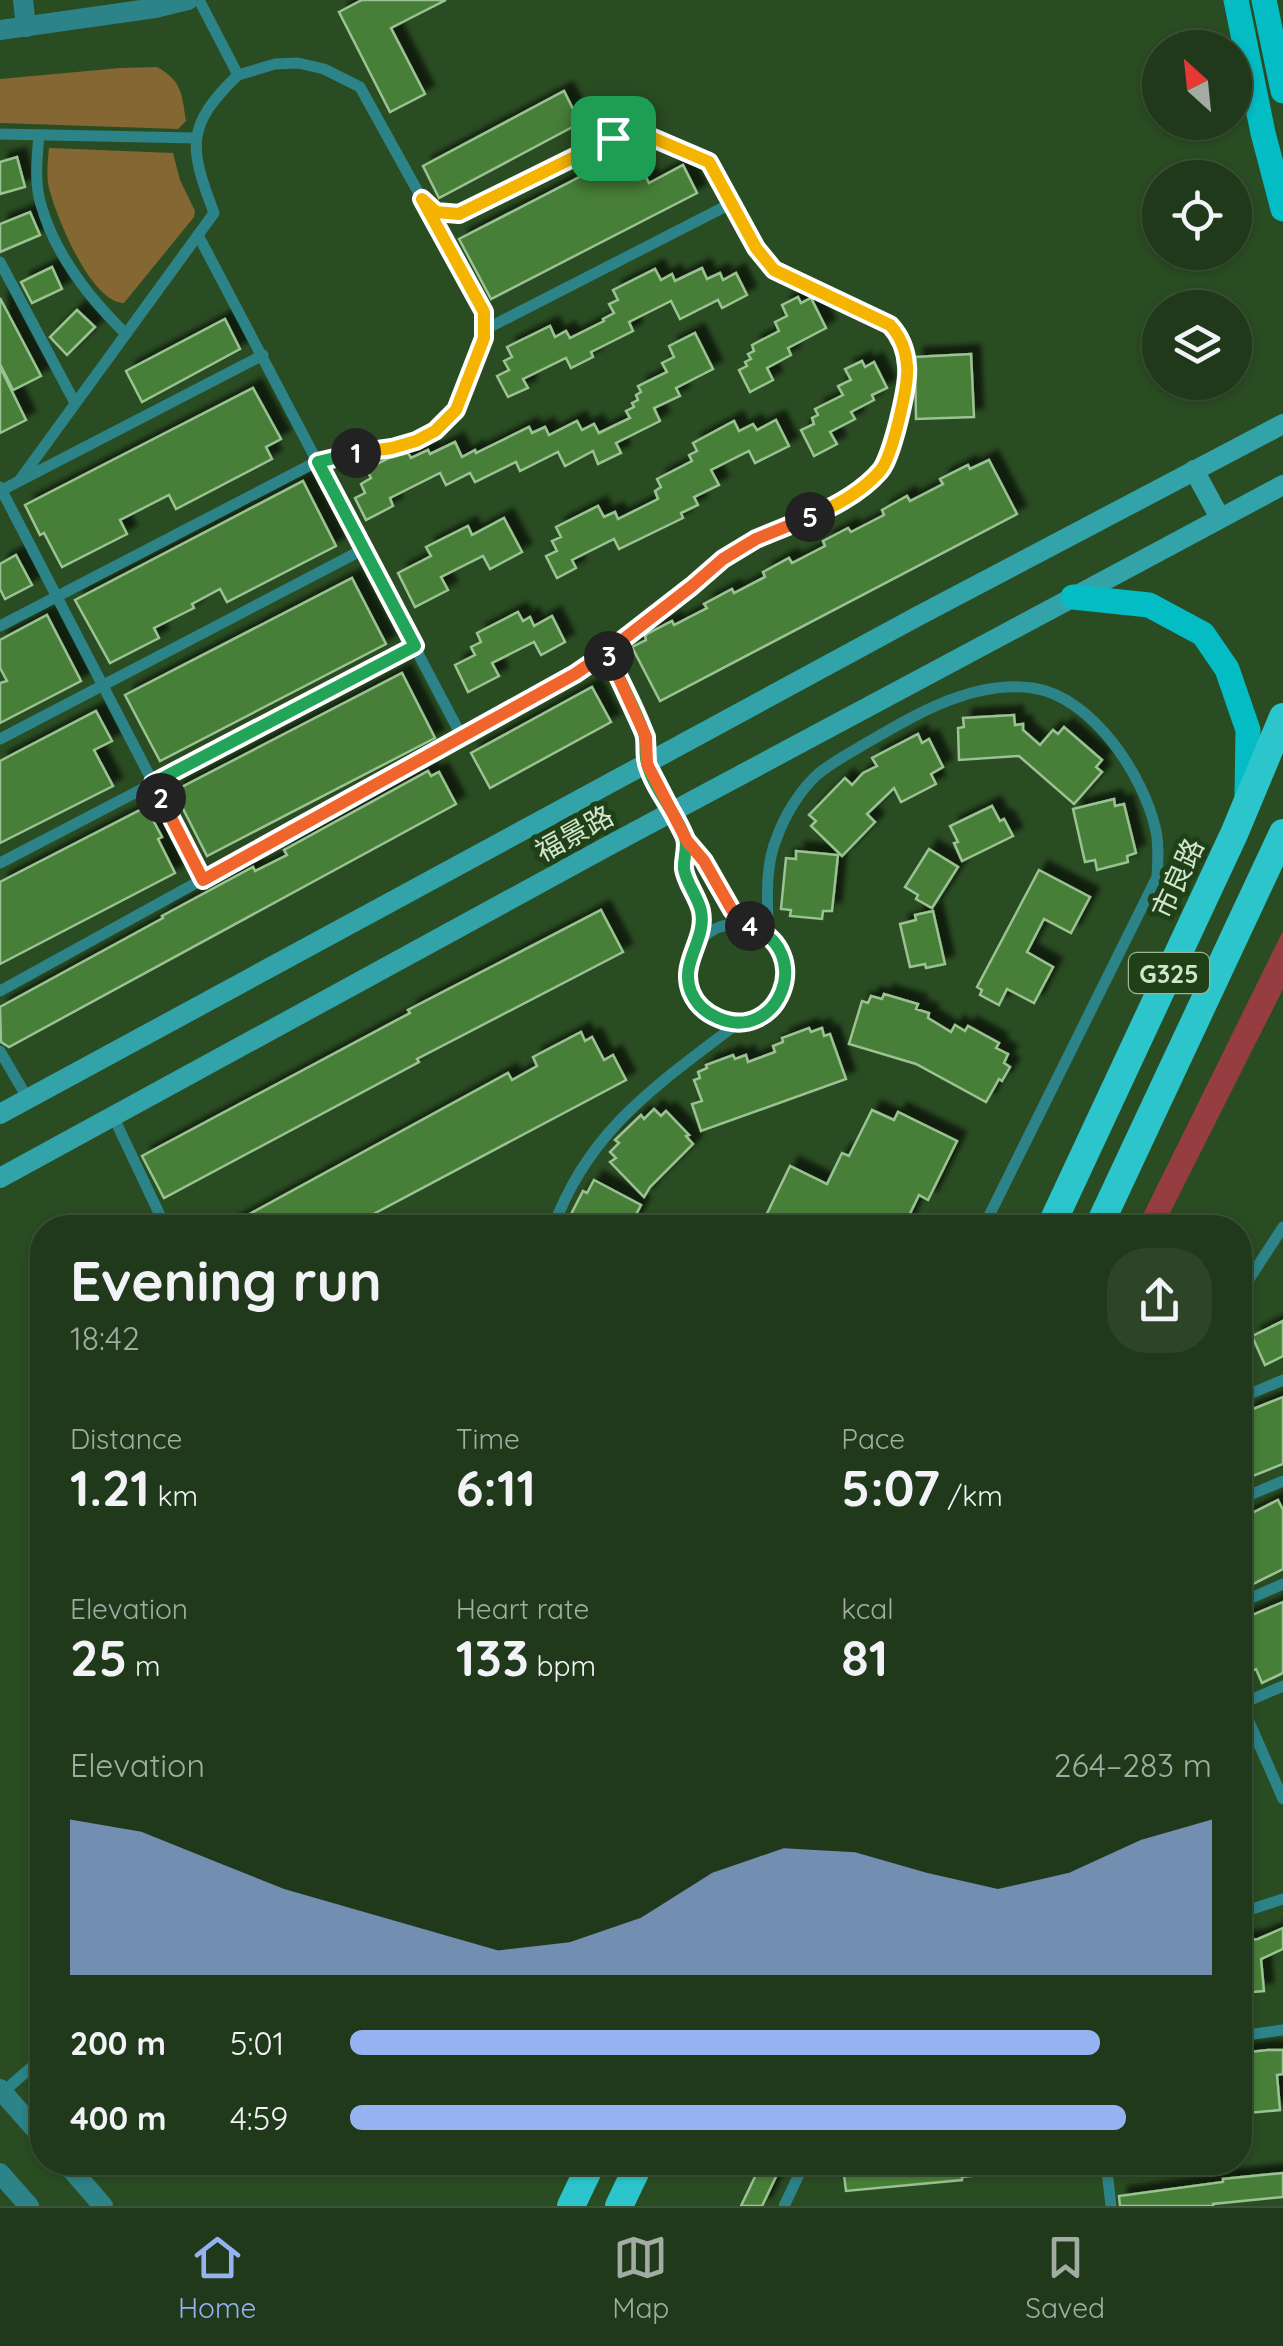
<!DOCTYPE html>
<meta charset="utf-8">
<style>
body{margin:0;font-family:Quicksand,"Noto Sans SC",sans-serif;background:#2d4427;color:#f1f3f6;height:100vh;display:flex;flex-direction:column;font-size:38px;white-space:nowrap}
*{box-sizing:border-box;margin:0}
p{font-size:32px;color:#a2aca2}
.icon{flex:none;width:55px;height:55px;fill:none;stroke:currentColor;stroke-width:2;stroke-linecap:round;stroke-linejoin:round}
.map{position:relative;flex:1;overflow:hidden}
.details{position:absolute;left:30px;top:1215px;width:1222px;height:960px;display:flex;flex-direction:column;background:#20391a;border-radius:40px;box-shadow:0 2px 8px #0004,0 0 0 2px #3d5339}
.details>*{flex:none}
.needle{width:65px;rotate:333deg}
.buttons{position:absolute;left:1142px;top:30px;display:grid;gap:20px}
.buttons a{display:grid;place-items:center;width:110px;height:110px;border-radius:50%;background:#20391a;box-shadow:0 2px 8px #0004,0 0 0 2px #3d5339;font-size:50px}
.pin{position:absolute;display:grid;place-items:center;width:85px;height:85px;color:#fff;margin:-42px;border-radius:20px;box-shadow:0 5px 15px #0006}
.km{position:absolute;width:50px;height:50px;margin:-25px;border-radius:50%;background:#222;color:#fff;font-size:28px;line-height:50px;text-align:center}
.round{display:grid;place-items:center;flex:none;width:105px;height:105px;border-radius:40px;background:#2d4427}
.summary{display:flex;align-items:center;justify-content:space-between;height:170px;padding:0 40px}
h1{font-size:55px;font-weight:700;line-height:75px}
.stats{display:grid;grid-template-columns:repeat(3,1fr);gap:15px;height:170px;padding:10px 40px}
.stats div{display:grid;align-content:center}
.stats b{font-size:50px;font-weight:700}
.stats small{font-size:28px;font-weight:400}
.stats p{font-size:28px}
.chart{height:280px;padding:20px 40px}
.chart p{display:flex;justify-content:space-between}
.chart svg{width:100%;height:180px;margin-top:10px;fill:#95b2f1;opacity:.7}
ul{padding:0 40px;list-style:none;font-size:32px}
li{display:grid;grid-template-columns:160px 120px 1fr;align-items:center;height:75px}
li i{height:25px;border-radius:12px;background:#95b2f1}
.dock{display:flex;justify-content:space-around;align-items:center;height:140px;border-top:2px solid #3d5339;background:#20391a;font-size:28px;color:#a2aca2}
.dock a{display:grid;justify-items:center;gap:5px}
.dock .active{color:#95b2f1}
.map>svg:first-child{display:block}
</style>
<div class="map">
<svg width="1283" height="2206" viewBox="0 0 1283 2206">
<defs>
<filter id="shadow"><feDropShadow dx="9" dy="-9" stdDeviation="2.5" flood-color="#0009"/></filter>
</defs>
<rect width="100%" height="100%" fill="#2a4c22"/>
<g fill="#846733">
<path d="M157,67C182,81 182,94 186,121L178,129L0,123V79L120,68Z"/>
<path d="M49,148L173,153L180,180L195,211L194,217L124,303C91,303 56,216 49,188C46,175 48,161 49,148Z"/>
</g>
<path fill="#963d41" d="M1283,931V989L1163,1227H1137Z"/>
<g fill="#467f38" stroke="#9bc292" stroke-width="2.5" filter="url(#shadow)">
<path d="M362,0H446L391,28L425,94L390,112L339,12Z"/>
<path d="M564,91L580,123L439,198L423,166Z"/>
<path d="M632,150L649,183L683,165L697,193L491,299L459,239Z"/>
<path d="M17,157L25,187L0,194V162Z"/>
<path d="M30,212L40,235L0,252V224Z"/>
<path d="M52,267L62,289L32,303L21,282Z"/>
<path d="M702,268L707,279L720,273L723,280L736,273L747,295L722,308L718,300L680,319L671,301L629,322L633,331L591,352L593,357L571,368L566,358L523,379L528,388L508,397L497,376L509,370L504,361L512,357L507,347L550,326L555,337L566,331L570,338L604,321L603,319L614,313L609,304L618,300L613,290L655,269L661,280L672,274L675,281Z"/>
<path d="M798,297L801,303L811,298L826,328L788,348L791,355L767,368L773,380L750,392L739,370L747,366L745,362L751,359L748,354L754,351L752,345L779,331L775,322L787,316L782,305Z"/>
<path d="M0,298L41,376L13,390L0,364Z"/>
<path d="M77,310L95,327L67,355L50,337Z"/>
<path d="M225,319L240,349L142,402L126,371Z"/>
<path d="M695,333L713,369L676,388L680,396L654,408L660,421L616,443L621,453L598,464L593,451L565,466L558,452L520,471L516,462L475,482L470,473L446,485L440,473L390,498L393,506L366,520L355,498L365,493L361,484L371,478L366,469L389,458L408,453L411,458L428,450L430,454L455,442L462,457L475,450L476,453L529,427L532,433L545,427L549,435L577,421L582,430L594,424L599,433L630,418L626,411L634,407L632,403L638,400L636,395L641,392L638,386L667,372L662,363L674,357L669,346Z"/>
<path d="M971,354L974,417L916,419L915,357Z"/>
<path d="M862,361L865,367L874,362L887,388L872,395L874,400L851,412L855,419L830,432L837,444L814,456L801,430L814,424L812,418L818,415L815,409L843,395L838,386L851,380L845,369Z"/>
<path d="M0,367L26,420L0,433Z"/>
<path d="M253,388L281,439L266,447L272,459L176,509L169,495L120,520L127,534L62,567L44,533L40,535L25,505Z"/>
<path d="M776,420L789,446L755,463L749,451L711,470L719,485L694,497L698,505L681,513L683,518L619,549L614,539L572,560L576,568L557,578L546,556L557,551L552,541L561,537L556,527L598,506L604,517L615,512L618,519L658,499L655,491L661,487L657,479L692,461L689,455L697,451L693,443L734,421L739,431L753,424L757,430Z"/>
<path d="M989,460L1017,514L660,701L632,647L646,640L645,636L647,634L672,621L674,625L707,608L704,604L732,589L734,593L765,577L763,572L789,558L792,563L825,546L823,541L848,528L851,532L884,515L882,510L907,496L910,501L943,484L940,479L968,465L970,469Z"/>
<path d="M303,481L336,546L227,602L220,589L192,604L194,608L154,628L159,638L110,663L75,600Z"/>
<path d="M504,518L522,552L490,569L483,556L441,577L448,590L415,607L398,573L431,556L426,547L468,526L472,535Z"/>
<path d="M16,555L32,585L5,599L0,589V564Z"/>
<path d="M352,578L386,644L160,761L125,695Z"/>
<path d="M518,612L523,621L530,617L534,626L552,616L565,642L541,655L534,642L492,663L499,676L468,692L455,665L475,655L471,647L481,642L477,633Z"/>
<path d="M47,615L81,681L0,723V683L7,681L0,668V640Z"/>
<path d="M402,673L435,738L207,856L174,791Z"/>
<path d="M592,687L611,722L490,788L471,753Z"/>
<path d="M96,711L112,741L94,750L113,786L0,843V761Z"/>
<path d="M1014,715L1015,725L1023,724V730L1040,745L1053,730L1058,734L1064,727L1102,760L1096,767L1102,772L1074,804L1019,756L959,760L958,728L964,727L963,718Z"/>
<path d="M918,734L922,743L929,739L943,767L931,774L936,784L901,802L894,788L867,814L875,822L842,856L811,826L816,821L809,815L845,778L852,785L863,773L877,766L872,758Z"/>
<path d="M428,771L431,776L439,772L456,804L9,1047L1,1042L0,1007L163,918L162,916L253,867L255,871L287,855L284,850Z"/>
<path d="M1114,799L1115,806L1124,804L1136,853L1127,856L1128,862L1097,870L1095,860L1085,862L1073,809Z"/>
<path d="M992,806L1000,821L1004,819L1013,836L962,861L954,843L958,842L950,826Z"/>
<path d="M146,807L162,837L158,839L175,873L0,964V882Z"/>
<path d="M929,849L958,867L932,908L916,899L918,895L905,887Z"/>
<path d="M796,851L838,855L832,911H823L822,919L790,916L791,910L781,909L786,858L796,859Z"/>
<path d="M1039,870L1090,897L1071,933L1044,919L1027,952L1053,967L1034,1003L1007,989L999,1005L980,995L982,990L977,987Z"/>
<path d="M601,910L623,952L417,1059L419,1062L164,1198L142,1156L410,1013L408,1010Z"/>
<path d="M933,911L945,964L926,968L925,964L910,967L900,924L916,920L915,915Z"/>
<path d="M884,994L918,1004L916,1009L929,1013L928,1018L951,1032L955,1025L965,1031L968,1026L999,1043L996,1048L1008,1054L1004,1063L1010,1067L1002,1081L999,1079L986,1102L916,1064L849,1044L862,1001L868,1003L871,996L882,999Z"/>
<path d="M809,1028L811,1032L822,1028L824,1036L830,1034L846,1079L701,1131L692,1104L702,1101L694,1080L700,1078L698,1072L707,1068L706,1065L733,1055L735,1059L746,1055L748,1062L775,1052L773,1046L783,1042L782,1038Z"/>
<path d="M581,1032L585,1041L592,1037L604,1060L613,1055L626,1080L347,1228H224L508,1073L512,1080L537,1066L533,1057Z"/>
<path d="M654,1109L661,1116L666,1111L689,1135L686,1136L693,1144L650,1187L644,1197L610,1162L616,1158L610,1152L619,1143L615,1140L641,1115L644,1119Z"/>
<path d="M872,1110L894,1120L898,1112L957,1141L928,1200L919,1195L903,1228H760L790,1166L827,1184L842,1153L849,1156Z"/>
<path d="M594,1180L641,1205L629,1228H578L567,1222L583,1191L587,1193Z"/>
<path d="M1283,1321V1356L1265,1365L1252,1336Z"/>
<path d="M1283,1397V1464L1240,1481V1417L1249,1413L1248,1411Z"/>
<path d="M1278,1500L1283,1510V1569L1247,1587L1240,1573V1519Z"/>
<path d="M1283,1602V1673L1262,1683L1256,1669L1246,1673L1240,1658V1620Z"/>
<path d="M1283,1928V1949L1261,1959L1264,1991L1240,1993V1941L1258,1939Z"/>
<path d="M1268,2050H1283V2074L1277,2075L1280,2110L1248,2113L1240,2053Z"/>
<path d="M762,2162H783L762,2206H741Z"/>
<path d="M900,2162H999L1000,2173L962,2177V2180L846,2191L843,2167Z"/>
<path d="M1283,2173V2197L1213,2204V2206H1120L1119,2196L1223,2182V2179Z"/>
</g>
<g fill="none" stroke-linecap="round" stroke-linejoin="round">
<g stroke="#2c8388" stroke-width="11">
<path d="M0,134L196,138"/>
<path d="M39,135C37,158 34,182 41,205C55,254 90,299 126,334"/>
<path d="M198,235L462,737"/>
<path d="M0,262L75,403"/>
<path d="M484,330L732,203"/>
<path d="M19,481L214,213C189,147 185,126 238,75L199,0"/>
<path d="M0,487L203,879"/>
<path d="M0,491L263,355"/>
<path d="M0,626L318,461L346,454L392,448L416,441L435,431L456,410L484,339V312L427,208"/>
<path d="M607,653L645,737L647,764"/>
<path d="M0,739L364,549"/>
<path d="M672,812L687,841L705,861L732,909L747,925"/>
<path d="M687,841C686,851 683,863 685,873C694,905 706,905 697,942"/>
<path d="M0,863L415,647"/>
<circle cx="737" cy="973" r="49"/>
<path d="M768,935C768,902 764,868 777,837C785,815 800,790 818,774C831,763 848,754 863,745C913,716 973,679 1033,688C1093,697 1144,776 1156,831C1159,846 1158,861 1157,877L983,1228"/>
<path d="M0,991L575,674C615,647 653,618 691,587C702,578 713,566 725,557C742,546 760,536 779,529C814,513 867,499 887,462C896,445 899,414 903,395C909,369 909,345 890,325L774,269L755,248L709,162L639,131L627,133L459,214C441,215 434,211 422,199L360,87L324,69L298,63L275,64L238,75"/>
<path d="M0,1051L28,1099"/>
<path d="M113,1116L166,1228"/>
<path d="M553,1228C589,1128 659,1084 738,1023"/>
<path d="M1240,1293L1283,1227"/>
<path d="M1240,1398L1283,1380"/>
<path d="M1240,1499L1283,1481"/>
<path d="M1240,1603L1283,1584"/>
<path d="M1240,1701L1283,1799"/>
<path d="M1241,1704L1283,1686"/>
<path d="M1240,1913L1283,1899"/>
<path d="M1240,2036L1283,2030"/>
<path d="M3,2092L42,2058"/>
<path d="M1106,2162L1111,2206"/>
<path d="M784,2206L805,2162"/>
</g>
<g stroke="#2c8388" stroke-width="20">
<path d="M23,0L26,27"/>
<path d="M0,30L155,8L188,0"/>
<path d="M0,2089L42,2137"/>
<path d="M65,2162L103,2206"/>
<path d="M0,2173L29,2206"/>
</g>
<g stroke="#32a3a8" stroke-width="20">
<path d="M1194,470L1220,518"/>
<path d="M647,764L672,812"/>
<path d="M0,1114L920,615L1283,424"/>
<path d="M0,1178L608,846L1283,485"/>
</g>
<g stroke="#04bcc4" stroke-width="25">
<path d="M1236,0L1263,133L1283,209"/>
<path d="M1264,0L1283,91"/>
<path d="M1073,597L1149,605L1203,634L1227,669L1248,730L1247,795"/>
</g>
<g stroke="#2cc5cc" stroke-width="28">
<path d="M1050,1228L1234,834L1283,717"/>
<path d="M1098,1228L1283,833"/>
<path d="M571,2206L592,2162"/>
<path d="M619,2206L640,2162"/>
</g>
</g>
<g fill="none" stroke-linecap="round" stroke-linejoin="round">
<defs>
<path id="split-1" d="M356,453L392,448L416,441L435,431L456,410L484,338V312L422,199L436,212L459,214L613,138"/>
<path id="split-2" d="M161,798L153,783L415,646L318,462L356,453"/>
<path id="split-3" d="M161,798L203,880L575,674L607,652L609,656"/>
<path id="split-4" d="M609,656C620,682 635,707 644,733C647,743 644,754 647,763C653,789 677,813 685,838C688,848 683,859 684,869C686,883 698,897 701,911C707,940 679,962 691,992C696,1004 706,1013 718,1018C778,1044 817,951 750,926"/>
<path id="split-5" d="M750,926L732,910L704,861L687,841L672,812L647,764L646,737L607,652L692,586L723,559L756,539L810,517"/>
<path id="split-6" d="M613,138L639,132L709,162L756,248L774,270L890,325C901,337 906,350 907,366C909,384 892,458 880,471C862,492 836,506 810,517"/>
</defs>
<use href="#split-1" stroke="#fff" stroke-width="20"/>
<use href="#split-2" stroke="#fff" stroke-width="20"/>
<use href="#split-3" stroke="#fff" stroke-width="20"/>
<use href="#split-4" stroke="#fff" stroke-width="20"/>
<use href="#split-5" stroke="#fff" stroke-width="20"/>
<use href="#split-6" stroke="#fff" stroke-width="20"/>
<use href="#split-1" stroke="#f5b400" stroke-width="12"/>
<use href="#split-2" stroke="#22a559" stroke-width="12"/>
<use href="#split-3" stroke="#f0652b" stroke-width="12"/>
<use href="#split-4" stroke="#22a559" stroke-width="12"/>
<use href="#split-5" stroke="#f0652b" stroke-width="12"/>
<use href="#split-6" stroke="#f5b400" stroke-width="12"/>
</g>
<g text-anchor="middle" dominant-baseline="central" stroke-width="10" stroke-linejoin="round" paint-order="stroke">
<rect fill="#204117" stroke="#9db497" stroke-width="2.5" x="1129" y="953" width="80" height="40" rx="8"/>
<g font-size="25" font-weight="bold" fill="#d2e6ce">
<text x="1169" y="973">G325</text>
</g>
<g font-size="28" fill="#d2e6ce" stroke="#204117">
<text transform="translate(574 833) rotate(-29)">福景路</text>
<text transform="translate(1177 878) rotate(-65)">市良路</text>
</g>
</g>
</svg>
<div class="buttons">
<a><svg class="needle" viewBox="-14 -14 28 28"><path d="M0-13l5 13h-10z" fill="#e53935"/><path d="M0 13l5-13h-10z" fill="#a2aca2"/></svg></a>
<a><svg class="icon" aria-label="locate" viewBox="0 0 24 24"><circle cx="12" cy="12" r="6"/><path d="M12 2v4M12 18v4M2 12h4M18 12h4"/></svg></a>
<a><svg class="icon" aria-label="layers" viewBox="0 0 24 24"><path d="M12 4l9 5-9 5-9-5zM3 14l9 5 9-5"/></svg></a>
</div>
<div class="pin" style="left:613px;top:138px;background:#1e9e55"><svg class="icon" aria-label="arrive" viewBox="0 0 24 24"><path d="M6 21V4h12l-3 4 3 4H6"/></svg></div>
<b class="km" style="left:356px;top:453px">1</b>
<b class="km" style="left:161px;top:798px">2</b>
<b class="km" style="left:609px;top:656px">3</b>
<b class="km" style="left:750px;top:926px">4</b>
<b class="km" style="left:810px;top:517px">5</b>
<section class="details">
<div class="summary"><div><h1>Evening run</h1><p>18:42</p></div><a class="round"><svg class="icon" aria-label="share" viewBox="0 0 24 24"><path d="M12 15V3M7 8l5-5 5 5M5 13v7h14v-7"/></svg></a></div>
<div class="stats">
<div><p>Distance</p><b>1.21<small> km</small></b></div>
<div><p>Time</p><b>6:11</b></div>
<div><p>Pace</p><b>5:07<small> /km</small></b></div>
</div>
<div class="stats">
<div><p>Elevation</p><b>25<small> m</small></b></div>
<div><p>Heart rate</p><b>133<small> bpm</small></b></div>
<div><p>kcal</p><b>81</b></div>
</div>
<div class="chart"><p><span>Elevation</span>264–283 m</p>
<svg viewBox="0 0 160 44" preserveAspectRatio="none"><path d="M0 44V6L10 9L20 16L30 23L40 28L50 33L60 38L70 36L80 30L90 19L100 13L110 14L120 19L130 23L140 19L150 11L160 6V44z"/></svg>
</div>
<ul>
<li><b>200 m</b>5:01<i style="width:87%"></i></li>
<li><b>400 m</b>4:59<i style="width:90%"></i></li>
</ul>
</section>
</div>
<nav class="dock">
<a class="active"><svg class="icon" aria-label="home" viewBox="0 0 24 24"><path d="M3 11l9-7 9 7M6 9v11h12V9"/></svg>Home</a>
<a><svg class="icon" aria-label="map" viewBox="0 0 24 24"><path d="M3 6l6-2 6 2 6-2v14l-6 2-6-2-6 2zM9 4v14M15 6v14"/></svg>Map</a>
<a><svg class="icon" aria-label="saved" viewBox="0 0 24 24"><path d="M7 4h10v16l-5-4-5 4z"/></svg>Saved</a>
</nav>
